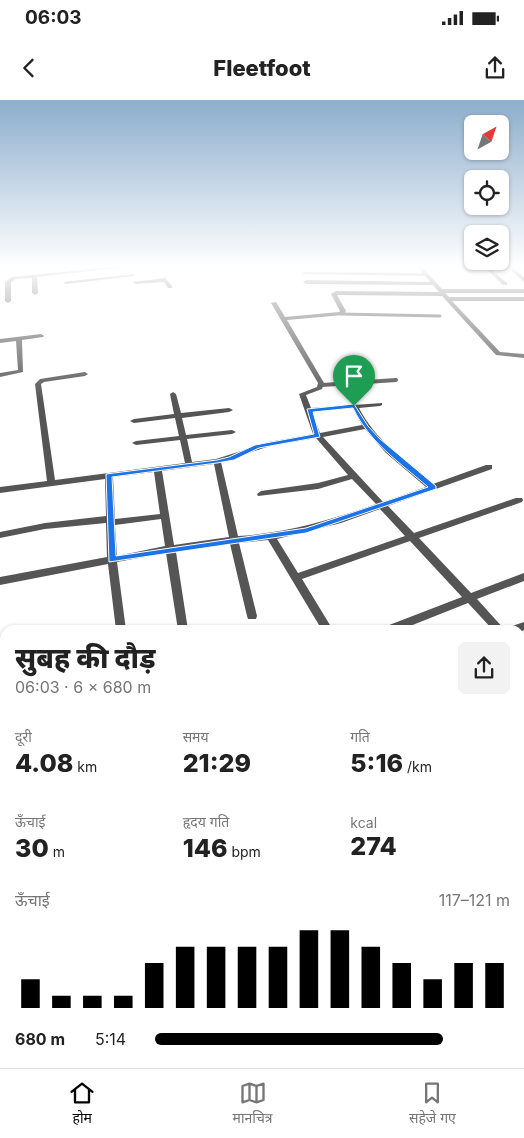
<!DOCTYPE html>
<html lang="hi">
<meta charset="utf-8">
<style>
body{margin:0;font-family:Inter,"Noto Sans Devanagari",sans-serif;background:#f2f2f2;color:#222;height:100vh;display:flex;flex-direction:column;font-size:19px;white-space:nowrap}
*{box-sizing:border-box;margin:0}
p{font-size:16px;color:#767676}
.icon{flex:none;width:28px;height:28px;fill:none;stroke:currentColor;stroke-width:2;stroke-linecap:round;stroke-linejoin:round}
.map{position:relative;flex:1;overflow:hidden}
.details{position:absolute;left:0px;top:525px;width:525px;height:444px;display:flex;flex-direction:column;background:#fff;border-radius:15px 15px 0 0;box-shadow:0 1px 4px #0004}
.details>*{flex:none}
.needle{width:32px;rotate:40deg}
.tools{position:absolute;left:464px;top:15px;display:grid;gap:10px}
.tools a{display:grid;place-items:center;width:45px;height:45px;border-radius:8px;background:#fff;box-shadow:0 1px 4px #0004;font-size:25px}
.pin{position:absolute;display:grid;place-items:center;width:42px;height:42px;color:#fff;margin:-51px -21px;border-radius:50% 50% 50% 0;rotate:-45deg;box-shadow:0 0 5px #0007}
.pin .icon{rotate:45deg}
.round{display:grid;place-items:center;flex:none;width:52px;height:52px;border-radius:8px;background:#f2f2f2}
.overview{display:flex;align-items:center;justify-content:space-between;height:85px;padding:0 15px}
h1{font-size:28px;font-weight:800;line-height:38px}
.figures{display:grid;grid-template-columns:repeat(3,1fr);gap:8px;height:85px;padding:5px 15px}
.figures div{display:grid;align-content:center}
.figures b{font-size:25px;font-weight:800}
.figures small{font-size:14px;font-weight:400}
.figures p{font-size:14px}
.chart{height:140px;padding:10px 15px}
.chart p{display:flex;justify-content:space-between}
.chart svg{width:100%;height:90px;margin-top:5px;stroke:#000;stroke-width:6}
ul{padding:0 15px;list-style:none;font-size:16px}
li{display:grid;grid-template-columns:80px 60px 1fr;align-items:center;height:38px}
li i{height:12px;border-radius:6px;background:#000}
.status{display:flex;justify-content:space-between;align-items:center;height:35px;padding:0 25px;background:#fff;direction:ltr}
.status svg{height:14px;fill:currentColor}
header{display:flex;justify-content:space-between;align-items:center;height:65px;padding:0 15px;background:#fff;font-size:22px;font-weight:800}
.tab-bar{display:flex;justify-content:space-around;align-items:center;height:70px;border-top:1px solid #e0e0e0;background:#fff;font-size:14px;color:#767676}
.tab-bar a{display:grid;justify-items:center;gap:2px}
.tab-bar .on{color:#000}
.map>svg:first-child{display:block}
</style>
<div class="status"><b>06:03</b><svg viewBox="0 0 49 12"><path d="M0 12V9h3v3zM5 12V6h3v6zM10 12V3h3v9zM15 12V0h3v12zM26 1h20v11H26zM47 4h2v5h-2z"/></svg></div>
<header><svg class="icon" aria-label="back" viewBox="0 0 24 24"><path d="M15 5l-7 7 7 7"/></svg>Fleetfoot<svg class="icon" aria-label="share" viewBox="0 0 24 24"><path d="M12 15V3M7 8l5-5 5 5M5 13v7h14v-7"/></svg></header>
<div class="map">
<svg width="524" height="968" viewBox="0 0 524 968">
<rect width="100%" height="100%" fill="#fff"/>
<g fill="none" stroke-linecap="round" stroke-linejoin="round">
<path stroke="#555" stroke-width="3" d="M341,214L440,216"/>
<path stroke="#555" stroke-width="4" d="M322,285L396,280"/>
<g fill="#555" fill-rule="evenodd">
<path d="M122,166H134L37,177L38,193L35,195L32,193V178L15,179L11,183V201L8,203L5,201V182L12,177Z"/>
<path d="M405,166H421L442,189H524V193H445L449,197H524V201H452L500,252L524,254V258L496,255L442,196L337,195L346,211L343,215L287,220L324,283L322,289L306,295L311,308L382,303V305L380,306L359,308C376,341 405,361 433,384L486,365H492V369L388,406L414,433L516,398H522L523,400L522,402L419,438L471,493L524,473V481L477,499L505,530H493L468,503L400,530H383L384,527L462,497L410,441L302,479L333,530H322L268,440L239,443L257,516L256,519H248L247,516L230,444L176,452L188,530H178L166,453L117,462L126,530H116L108,464L0,485V477L107,457L106,423L45,429L0,438V432L45,423L106,416L105,379L0,393V387L47,381L35,284L40,279L85,272L88,274L85,276L44,282L41,284L55,380L185,363L180,340L136,345L132,343L136,341L179,336L175,318L134,323L130,321L134,319L174,314L170,294L173,292L176,294L181,313L229,308L233,310L229,312L182,318L186,335L232,330L236,332L232,334L187,339L192,362L216,359L269,342L313,334L299,294L317,287L318,283L271,203L276,202L285,217L339,212L340,211L331,194L336,191L439,192L433,185L306,184L303,182L306,180L430,182L425,176L304,174L302,173L304,172L423,173L418,167ZM353,308L362,325L320,333L312,312ZM365,329L386,353L426,387L383,402L323,337ZM316,338L348,375L318,383L261,391L257,394L258,396L318,389L352,379L376,404C331,420 286,433 238,436L221,362L270,346ZM214,364L229,437L174,445L162,371ZM154,372L160,414L115,419L113,377ZM380,409L405,436L298,473L277,439L341,423ZM161,419L165,446L117,456L115,425Z"/>
<path d="M483,166H487L507,183V185H503Z"/>
<path d="M506,166H510L524,177V182Z"/>
<path d="M135,174L133,176L66,184L63,182Z"/>
<path d="M165,178L172,186V188H168L164,182L136,184L133,182Z"/>
<path d="M41,234L44,236L43,237L22,240L23,272L0,277V273L18,270L16,241L0,243V239Z"/>
<path d="M524,522V530L520,532V530H508L509,527Z"/>
<path d="M520,546L524,548V560L520,558Z"/>
<path d="M5,550V560L0,561V551Z"/>
<path d="M524,584V595L520,596V585Z"/>
<path d="M5,626V638L0,639V627Z"/>
<path d="M524,709V723L520,724V710Z"/>
<path d="M5,895V911L0,913V897Z"/>
<rect x="520" y="904" width="4" height="18"/>
<path d="M167,964H185L186,968H168Z"/>
<path d="M352,964H380L378,968H350Z"/>
</g>
</g>
<linearGradient id="sky" x2="0" y2="1"><stop stop-color="#8cadcc"/><stop offset="0.55" stop-color="#fff"/><stop offset="1" stop-color="#fff" stop-opacity="0"/></linearGradient>
<rect width="524" height="301" fill="url(#sky)"/>
<path fill="#1a73e8" stroke="#fff" fill-rule="evenodd" d="M354,304L368,326L380,339L436,386V389L306,433L109,462L106,374L217,360L229,357L255,345L314,334L307,309ZM353,308C370,343 399,362 428,387L306,428L116,456L112,377L217,363L234,360L259,348L320,337L313,312Z"/>
</svg>
<div class="tools">
<a><svg class="needle" viewBox="-14 -14 28 28"><path d="M0-13l5 13h-10z" fill="#e53935"/><path d="M0 13l5-13h-10z" fill="#767676"/></svg></a>
<a><svg class="icon" aria-label="locate" viewBox="0 0 24 24"><circle cx="12" cy="12" r="6"/><path d="M12 2v4M12 18v4M2 12h4M18 12h4"/></svg></a>
<a><svg class="icon" aria-label="layers" viewBox="0 0 24 24"><path d="M12 4l9 5-9 5-9-5zM3 14l9 5 9-5"/></svg></a>
</div>
<div class="pin" style="left:354px;top:306px;background:#1e9e55"><svg class="icon" aria-label="arrive" viewBox="0 0 24 24"><path d="M6 21V4h12l-3 4 3 4H6"/></svg></div>
<section class="details">
<div class="overview"><div><h1>सुबह की दौड़</h1><p>06:03 · 6 × 680 m</p></div><a class="round"><svg class="icon" aria-label="share" viewBox="0 0 24 24"><path d="M12 15V3M7 8l5-5 5 5M5 13v7h14v-7"/></svg></a></div>
<div class="figures">
<div><p>दूरी</p><b>4.08<small> km</small></b></div>
<div><p>समय</p><b>21:29</b></div>
<div><p>गति</p><b>5:16<small> /km</small></b></div>
</div>
<div class="figures">
<div><p>ऊँचाई</p><b>30<small> m</small></b></div>
<div><p>हृदय गति</p><b>146<small> bpm</small></b></div>
<div><p>kcal</p><b>274</b></div>
</div>
<div class="chart"><p><span>ऊँचाई</span>117–121 m</p>
<svg viewBox="0 0 160 44" preserveAspectRatio="none"><path d="M5 44V30M15 44V38M25 44V38M35 44V38M45 44V22M55 44V14M65 44V14M75 44V14M85 44V14M95 44V6M105 44V6M115 44V14M125 44V22M135 44V30M145 44V22M155 44V22"/></svg>
</div>
<ul>
<li><b>680 m</b>5:14<i style="width:81%"></i></li>
</ul>
</section>
</div>
<nav class="tab-bar">
<a class="on"><svg class="icon" aria-label="home" viewBox="0 0 24 24"><path d="M3 11l9-7 9 7M6 9v11h12V9"/></svg>होम</a>
<a><svg class="icon" aria-label="map" viewBox="0 0 24 24"><path d="M3 6l6-2 6 2 6-2v14l-6 2-6-2-6 2zM9 4v14M15 6v14"/></svg>मानचित्र</a>
<a><svg class="icon" aria-label="saved" viewBox="0 0 24 24"><path d="M7 4h10v16l-5-4-5 4z"/></svg>सहेजे गए</a>
</nav>
